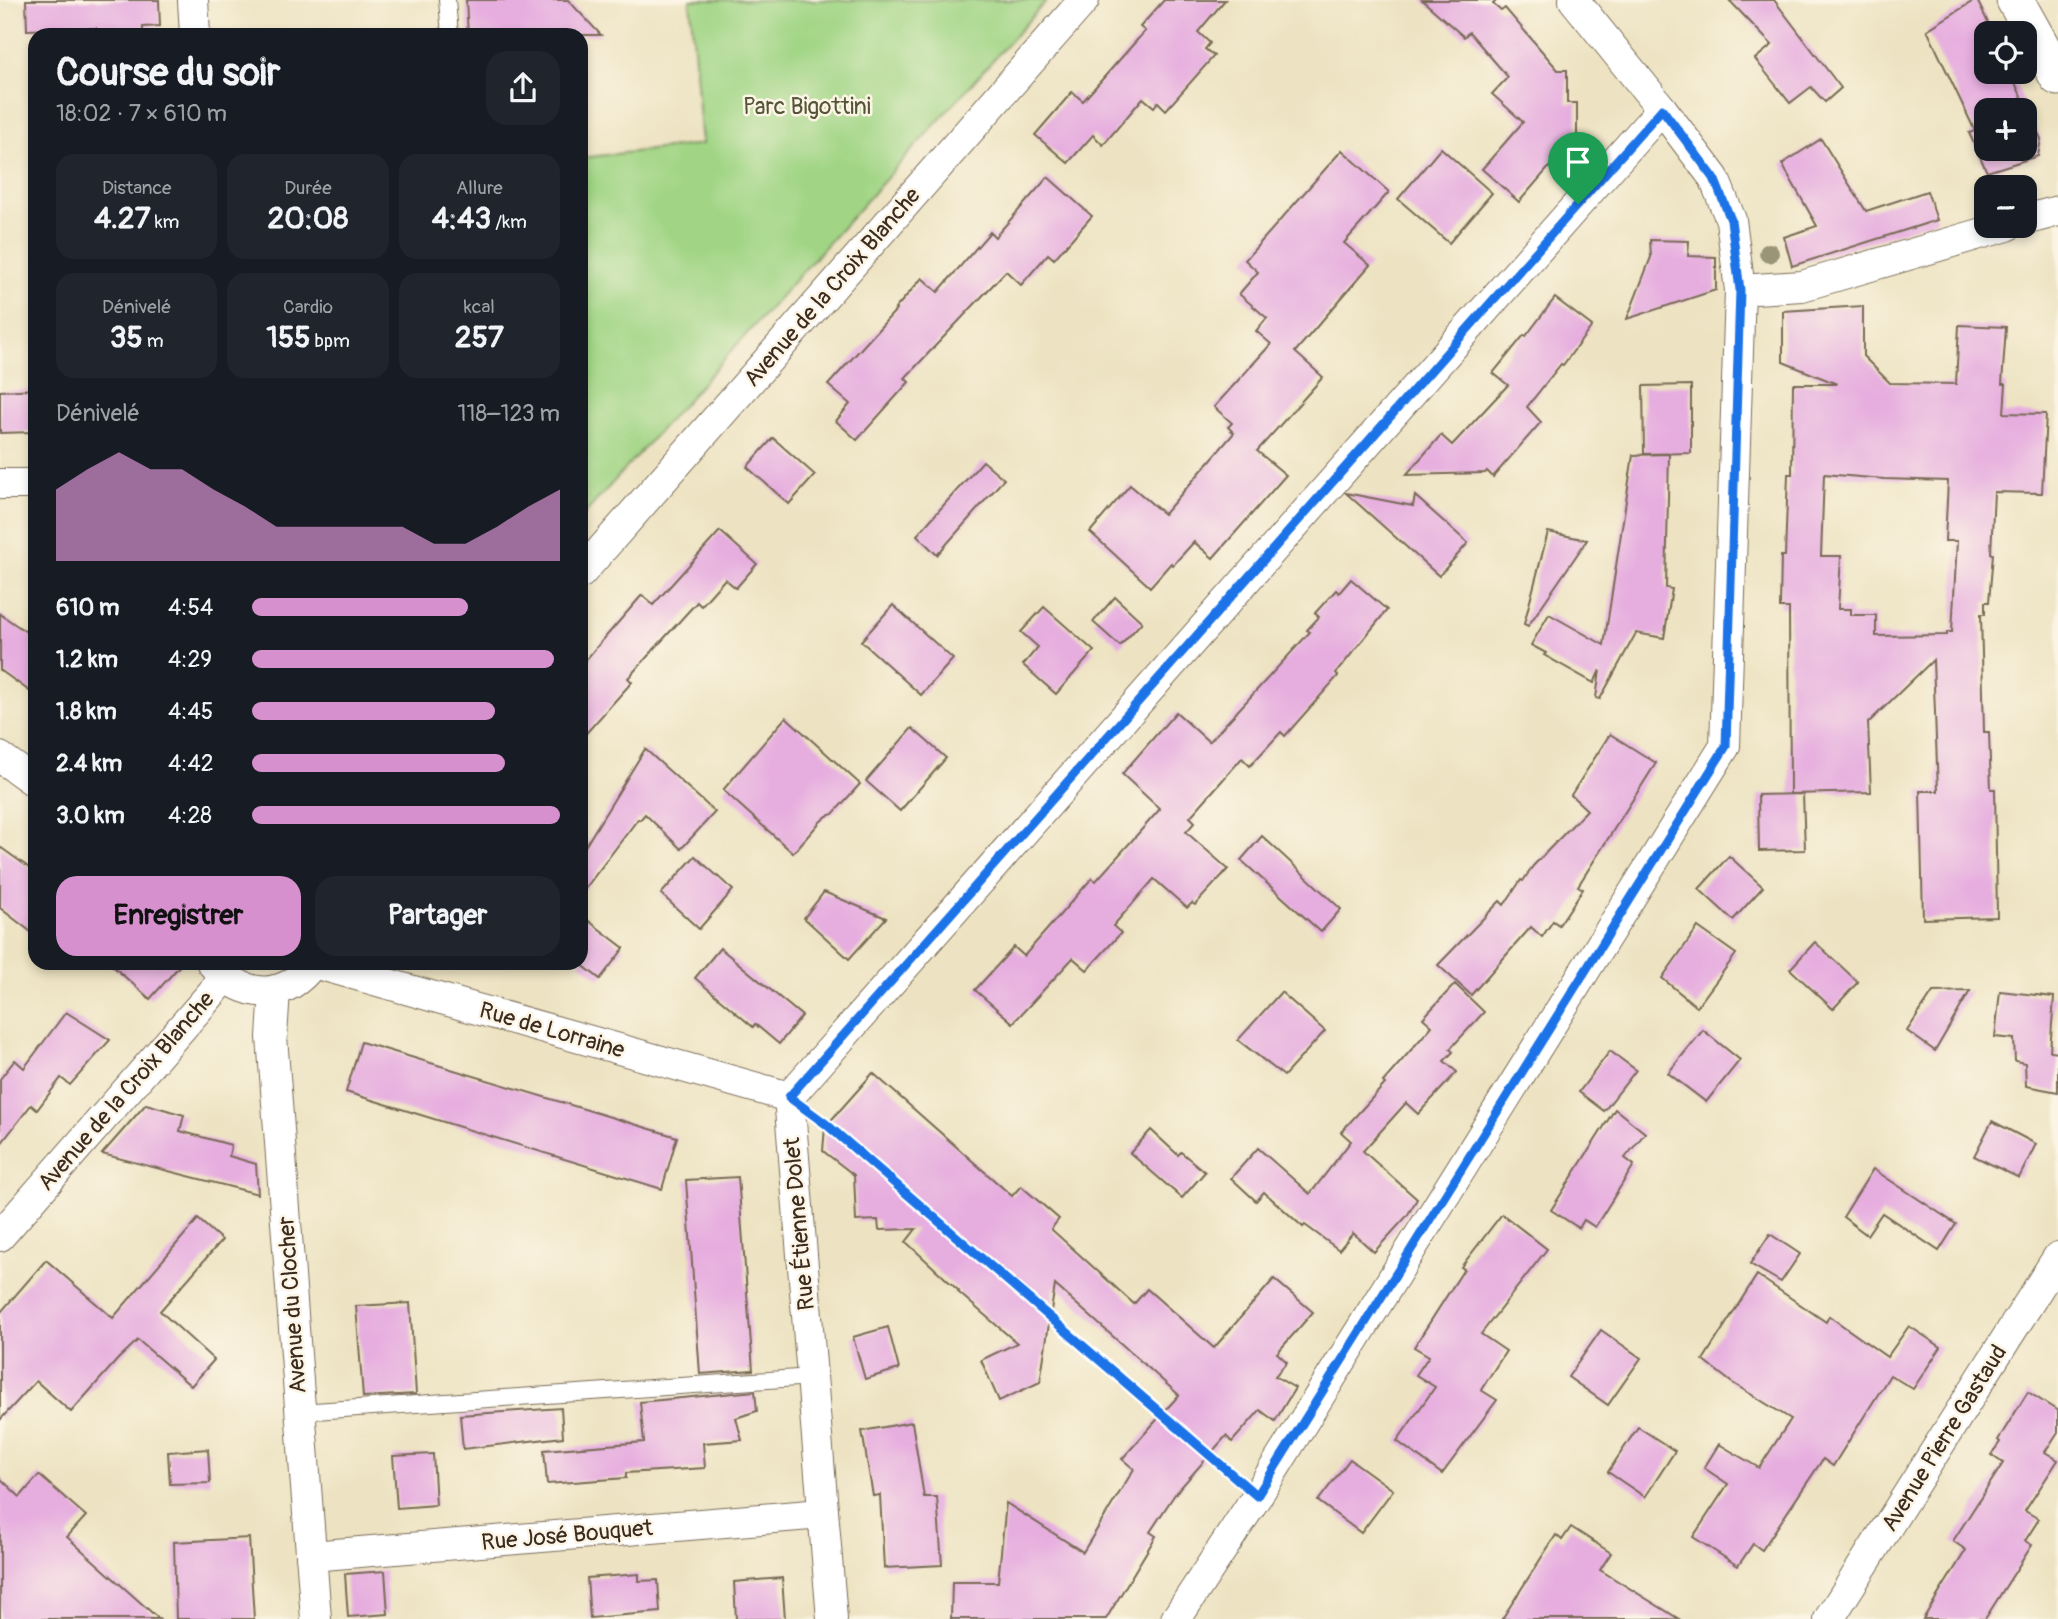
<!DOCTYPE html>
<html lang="fr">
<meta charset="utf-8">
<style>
body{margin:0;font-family:Pangolin,sans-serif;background:#20242c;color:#f1f3f6;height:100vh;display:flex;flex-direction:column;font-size:26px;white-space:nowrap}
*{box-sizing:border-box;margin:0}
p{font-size:23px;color:#9ea1a6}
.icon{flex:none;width:38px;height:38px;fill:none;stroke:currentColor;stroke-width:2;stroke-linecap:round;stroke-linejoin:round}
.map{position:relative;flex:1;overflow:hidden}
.drawer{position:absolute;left:28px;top:28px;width:560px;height:942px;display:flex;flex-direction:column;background:#171b24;border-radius:21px;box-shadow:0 4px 10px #0003}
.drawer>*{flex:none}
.controls{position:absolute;left:1974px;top:21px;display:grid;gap:14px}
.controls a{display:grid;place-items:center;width:63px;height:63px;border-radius:14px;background:#171b24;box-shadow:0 4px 10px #0003;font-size:35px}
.pin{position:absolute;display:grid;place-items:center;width:60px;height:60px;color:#fff;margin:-72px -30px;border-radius:50% 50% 50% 0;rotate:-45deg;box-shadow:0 0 7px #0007}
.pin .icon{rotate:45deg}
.round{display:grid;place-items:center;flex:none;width:74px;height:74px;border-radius:21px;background:#20242c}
.overview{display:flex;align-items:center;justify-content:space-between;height:119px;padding:0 28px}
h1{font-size:38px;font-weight:700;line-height:52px}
.figures{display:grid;grid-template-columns:repeat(3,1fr);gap:10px;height:119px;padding:7px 28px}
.figures div{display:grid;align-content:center;border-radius:18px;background:#20242c;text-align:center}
.figures b{font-size:30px;font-weight:700}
.figures small{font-size:19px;font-weight:400}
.figures p{font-size:19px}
.chart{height:196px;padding:14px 28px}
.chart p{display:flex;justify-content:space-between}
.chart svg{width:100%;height:126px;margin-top:7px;fill:#d690ce;opacity:.7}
.cta{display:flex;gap:14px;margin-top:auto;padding:14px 28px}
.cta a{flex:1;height:80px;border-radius:21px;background:#d690ce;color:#111;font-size:28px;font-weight:700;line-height:80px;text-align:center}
.cta a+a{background:#20242c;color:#f1f3f6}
ul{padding:0 28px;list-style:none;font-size:23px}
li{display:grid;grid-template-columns:112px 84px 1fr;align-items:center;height:52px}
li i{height:18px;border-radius:9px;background:#d690ce}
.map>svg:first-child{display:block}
</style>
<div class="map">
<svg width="2058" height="1619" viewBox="0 0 2058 1619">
<rect width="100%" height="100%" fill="#fcf5e5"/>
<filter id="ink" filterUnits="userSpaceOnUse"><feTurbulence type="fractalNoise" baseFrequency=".0143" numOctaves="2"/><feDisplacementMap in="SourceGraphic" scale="14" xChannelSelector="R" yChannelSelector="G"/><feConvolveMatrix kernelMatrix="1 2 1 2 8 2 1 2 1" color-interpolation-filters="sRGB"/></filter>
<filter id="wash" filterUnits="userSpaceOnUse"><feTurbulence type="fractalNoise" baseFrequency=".00686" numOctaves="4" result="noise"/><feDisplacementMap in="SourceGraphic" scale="28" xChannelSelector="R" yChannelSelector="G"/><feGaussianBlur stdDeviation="1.57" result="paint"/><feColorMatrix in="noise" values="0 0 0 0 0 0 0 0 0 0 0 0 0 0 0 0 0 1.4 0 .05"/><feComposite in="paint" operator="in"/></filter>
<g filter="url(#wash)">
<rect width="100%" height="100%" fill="#ede3c2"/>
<path fill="#a1d585" stroke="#6e8052" stroke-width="2" d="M690,0H1047L581,518V158L702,144Z"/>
<g id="blocks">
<g fill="#e6addf" fill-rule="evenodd">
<path d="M26,0H159L160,26L143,27V33L96,35V28L27,30Z"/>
<path d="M466,0H568L601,35H468Z"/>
<path d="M1164,0H1225L1198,32L1210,43L1205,49L1214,56L1166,110L1158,102L1154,107L1143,98L1103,145L1093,135L1068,163L1035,135L1072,92L1083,101L1145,31L1140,27Z"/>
<path d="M1422,0H1497L1493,4L1501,11L1505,8L1558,70H1567V103H1577V135L1519,202L1482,169L1523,122L1492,94L1508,77L1469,32L1464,37Z"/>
<path d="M1729,0H1774L1841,88L1825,102L1811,87L1790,103L1755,59L1772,45Z"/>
<path d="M1975,0H1977L1993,33H1986V72H2010L2041,139L2038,156L1987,172L1969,133L1975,131L1927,30ZM1986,110H2025V149H1986Z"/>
<path d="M1821,139L1866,211L1927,191L1937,220L1792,266L1784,237L1817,226L1782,164Z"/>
<path d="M1441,148L1492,193L1449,243L1398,199Z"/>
<path d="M1342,150L1389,192L1344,243L1370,265L1295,352L1323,377L1257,451L1286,475L1213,558L1194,542L1173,565L1171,563L1150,587L1090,532L1130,485L1164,514L1234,433L1228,427L1232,423L1214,407L1271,344L1256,331L1267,318L1239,294L1258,272L1245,260Z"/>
<path d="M1048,177L1092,216L1054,259L1048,254L1021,285L1006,271L905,378L909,382L857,440L836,421L850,404L828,385L896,310L895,309L922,278L938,292L990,232L995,237Z"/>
<path d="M1650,240L1689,241L1688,256L1716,257V290L1627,319L1651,257Z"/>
<path d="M1555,298L1592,326L1563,365L1561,364L1527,407L1541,422L1493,477L1487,471L1485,473L1406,475L1441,435L1452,445L1508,385L1493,373L1524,335L1526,336Z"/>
<path d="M1863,306V356L1890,383L1956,384L1959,325L2006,327L2002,384H2006L2004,413L2046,414L2042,493L1994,492L1991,553L1993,554L1989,602H1985V614H1981L1984,732H1989L1991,789H1995L1997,917L1923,919L1920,791H1938L1933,660L1868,723L1871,792L1790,794L1789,608H1780L1781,556H1785L1788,474H1792L1793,384H1837L1783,362V311ZM1824,474L1884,479L1948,481L1945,541H1957L1952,632H1947V635L1876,636V615H1851V609H1838L1841,556H1821Z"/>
<path d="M1691,385V453L1644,454L1643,386Z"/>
<path d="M35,389V432L0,433V391Z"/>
<path d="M773,438L815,475L789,504L747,467Z"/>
<path d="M1669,454L1666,588L1672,589L1664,638L1636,633L1600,699L1596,698L1600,670L1594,683L1544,655L1546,653L1531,645L1549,614L1604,645L1633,455Z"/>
<path d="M983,461L1004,479L937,555L917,535Z"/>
<path d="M1346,493L1413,506L1415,496L1468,543L1439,576Z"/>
<path d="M720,531L757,564L736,588L725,579L701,606L697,602L628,678L632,682L581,739V665L642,595L653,605Z"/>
<path d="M1548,532L1587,540L1528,626L1524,624Z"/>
<path d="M1351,579L1387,610L1336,673L1338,676L1285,736L1281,732L1250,766L1242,758L1190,817L1195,822L1186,832L1228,869L1195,905L1192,903L1187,908L1154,879L1113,926L1121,933L1087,970L1073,958L1013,1023L975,990L1014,947L1024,956L1092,878L1096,881L1160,809L1122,774L1176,712L1209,742L1310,632L1307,630L1319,617L1315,613L1336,590L1339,593Z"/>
<path d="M1115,597L1142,622L1120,646L1093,622Z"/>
<path d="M893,605L953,659L921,695L861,641Z"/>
<path d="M1044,607L1094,651L1056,694L1023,665L1038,647L1021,632Z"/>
<path d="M0,614L35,638V695L0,670Z"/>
<path d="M786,717L860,784L833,814L827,816L820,822L793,853L723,790Z"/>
<path d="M912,728L946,758L900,811L866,781Z"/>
<path d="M1610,734L1656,763L1578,886L1583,889L1559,925L1553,921L1542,937L1531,927L1471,995L1438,965L1500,901L1504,905L1521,880L1523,881L1533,866L1587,810L1571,795Z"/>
<path d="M645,749L715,812L681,849L645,814L640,820L638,819L581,894V853Z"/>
<path d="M1803,794L1805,850L1759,851L1758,795Z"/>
<path d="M1262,836L1341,909L1321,932L1241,860Z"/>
<path d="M0,847L35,872V935L0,908Z"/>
<path d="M695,856L733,890L699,929L661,894Z"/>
<path d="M1729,856L1763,887L1733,920L1699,889Z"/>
<path d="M824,892L886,918L849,959L804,918Z"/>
<path d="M581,915L624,948L600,979L581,964Z"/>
<path d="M1698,927L1736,954L1697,1007L1662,978Z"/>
<path d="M1815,942L1858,982L1833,1009L1790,969Z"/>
<path d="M720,948L802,1016L779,1044L755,1024L753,1027L695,978Z"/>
<path d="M108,962H183L150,999Z"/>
<path d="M1455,984L1484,1012L1450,1049L1453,1052L1444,1061L1457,1072L1418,1114L1406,1103L1363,1151L1417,1199L1407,1216L1374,1252L1353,1233L1339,1250L1305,1225L1303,1227L1264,1192L1256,1201L1231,1178L1258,1148L1310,1194L1351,1141L1341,1132L1385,1084L1383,1082L1432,1026L1423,1018Z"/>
<path d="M1970,991L1935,1051L1907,1031L1933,992Z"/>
<path d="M2000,991L2054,997L2050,1051L2058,1052V1092L2026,1086L2025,1063L2015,1061L2014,1039L1995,1037Z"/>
<path d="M1281,992L1325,1031L1284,1076L1238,1040Z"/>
<path d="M66,1012L110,1040L70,1085L61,1078L37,1110L31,1105L0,1145V1079L15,1060L24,1068Z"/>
<path d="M1703,1030L1740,1060L1706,1102L1668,1073Z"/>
<path d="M361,1042L677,1137L662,1189L346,1092Z"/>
<path d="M1610,1051L1636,1070L1604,1111L1579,1092Z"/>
<path d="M873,1073L1012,1196L1021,1186L1059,1219L1051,1229L1134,1304L1147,1289L1214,1348L1274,1279L1313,1312L1277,1353L1287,1362L1275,1376L1295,1388L1275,1421L1260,1410L1232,1442L1226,1436L1175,1494L1150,1532L1156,1536L1106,1619H951L952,1582H998L1006,1503L1083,1552L1134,1469L1122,1459L1179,1395L1055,1285L1040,1382L999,1401L981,1360L1017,1343L958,1292L959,1291L906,1242L916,1229L879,1230L878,1220L856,1221L854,1175L823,1151L825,1127Z"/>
<path d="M146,1104L184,1115L180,1131L231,1145L229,1156L256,1164L258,1194L102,1154Z"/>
<path d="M1615,1109L1645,1133L1625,1158L1634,1165L1595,1227L1584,1220L1579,1228L1551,1210Z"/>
<path d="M1992,1121L2036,1144L2019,1178L1974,1156Z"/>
<path d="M1151,1130L1178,1155L1181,1152L1205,1172L1182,1198L1130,1153Z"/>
<path d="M1873,1169L1956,1224L1939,1251L1882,1213L1867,1235L1843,1217Z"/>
<path d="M738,1177L753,1370L700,1374L686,1180Z"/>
<path d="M1502,1214L1547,1249L1481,1334L1506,1351L1481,1390L1497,1400L1442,1474L1397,1441L1435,1387L1416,1375L1429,1356L1414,1347L1464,1269L1461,1267Z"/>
<path d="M198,1219L222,1240L160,1311L214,1360L191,1386L138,1340L118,1359L71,1412L36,1381L0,1420V1313L46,1260L113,1318Z"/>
<path d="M1770,1234L1800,1254L1781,1282L1750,1264Z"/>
<path d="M1757,1275L1826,1322L1829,1316L1887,1357L1909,1326L1941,1347L1913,1389L1890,1375L1833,1466L1823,1459L1762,1550L1753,1544L1738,1566L1693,1537L1728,1484L1704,1468L1719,1444L1759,1468L1791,1419L1731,1382L1703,1360Z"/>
<path d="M410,1303L416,1394L363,1397L356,1306Z"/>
<path d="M888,1327L899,1369L865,1379L853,1337Z"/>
<path d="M1601,1330L1641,1358L1608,1405L1568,1377Z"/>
<path d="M755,1391L757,1411L736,1418L742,1440L703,1443L705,1468L626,1473V1478L547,1484L544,1450L644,1442L640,1402Z"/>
<path d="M2028,1392L2058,1411V1432L2045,1452L2058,1460L2025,1511L2039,1519L2025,1541L2032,1545L1985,1619H1923L1966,1550L1953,1541L2003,1463L1991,1455L2000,1442L1998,1440Z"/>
<path d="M561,1408L563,1437L463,1449L460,1415Z"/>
<path d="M912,1422L924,1497H937L942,1565L884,1568L880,1495L873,1496L862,1431Z"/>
<path d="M1638,1427L1675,1451L1645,1497L1608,1472Z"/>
<path d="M208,1449L210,1483L170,1484L168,1452Z"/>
<path d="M433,1454L436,1505L397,1508L393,1456Z"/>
<path d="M1350,1459L1393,1490L1361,1533L1318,1501Z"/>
<path d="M39,1475L86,1516L67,1537L159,1619H0V1478L20,1497Z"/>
<path d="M1571,1527L1611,1553L1600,1570L1679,1619H1502L1556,1535L1562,1540Z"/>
<path d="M249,1538L254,1619H176L174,1542Z"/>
<path d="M385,1571L388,1614L348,1617L345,1574Z"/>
<path d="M639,1574V1581L658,1580L660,1612L590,1618L587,1578Z"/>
<path d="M782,1578L785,1619H736L734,1582Z"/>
</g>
</g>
</g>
<g filter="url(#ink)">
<use href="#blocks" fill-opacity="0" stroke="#796b57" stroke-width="2"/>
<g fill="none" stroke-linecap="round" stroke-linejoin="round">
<defs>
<g id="service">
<path d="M447,0L450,35"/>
<path d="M300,1412L812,1377"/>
</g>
<g id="minor">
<path d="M193,0L195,35"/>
<path d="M2025,220L2058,211"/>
<path d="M1740,290L1802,286L2007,226"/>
<path d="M0,484H35"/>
<path d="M581,573L1084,0"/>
<path d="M0,757L35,782"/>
<path d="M212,963C243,999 284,1003 314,962"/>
<path d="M314,963L789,1097"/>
<path d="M275,990L272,1037L316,1619"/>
<path d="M0,1236L225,978"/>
<path d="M311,1556L822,1514"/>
<path d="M832,1619L789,1097L1662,109"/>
<path d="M1176,1619L1257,1496L1725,746L1740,290L1731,220L1714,178L1662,109L1574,0"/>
<path d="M1829,1619L2058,1257"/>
</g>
<path id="tertiary" d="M2015,0L2058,77"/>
</defs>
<use href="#service" stroke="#796b57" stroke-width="18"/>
<use href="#minor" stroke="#796b57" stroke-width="32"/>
<use href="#tertiary" stroke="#796b57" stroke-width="39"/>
<path stroke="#796b57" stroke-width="4.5" stroke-dasharray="5 5" stroke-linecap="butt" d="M827,1124L1229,1474"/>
<use href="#service" stroke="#fff" stroke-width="16"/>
<use href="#minor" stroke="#fff" stroke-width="30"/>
<use href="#tertiary" stroke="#fff" stroke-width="37"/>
</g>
<circle fill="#999576" cx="1769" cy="253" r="10"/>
</g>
<g fill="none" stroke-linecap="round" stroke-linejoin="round" filter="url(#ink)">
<defs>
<path id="route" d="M1662,109L1714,178L1731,220L1740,290L1726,746L1257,1496L826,1124L789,1097Z"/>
</defs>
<use href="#route" stroke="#fff" stroke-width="14"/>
<use href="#route" stroke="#1a73e8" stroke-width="9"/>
</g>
<g text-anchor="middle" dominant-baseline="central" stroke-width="5" stroke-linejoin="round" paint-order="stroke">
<g font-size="23" fill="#545538" stroke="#fcf5e5">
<text x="807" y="106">Parc Bigottini</text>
</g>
<g font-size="23" fill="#3b2a1e" stroke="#fcf5e5">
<text transform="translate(832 287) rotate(-49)">Avenue de la Croix Blanche</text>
<text transform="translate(552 1030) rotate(16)">Rue de Lorraine</text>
<text transform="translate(126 1091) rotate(-49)">Avenue de la Croix Blanche</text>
<text transform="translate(799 1224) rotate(-95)">Rue Étienne Dolet</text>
<text transform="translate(292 1305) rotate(-94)">Avenue du Clocher</text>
<text transform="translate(1944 1438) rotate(-58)">Avenue Pierre Gastaud</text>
<text transform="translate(567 1535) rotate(-5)">Rue José Bouquet</text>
</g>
</g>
</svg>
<div class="controls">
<a><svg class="icon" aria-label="locate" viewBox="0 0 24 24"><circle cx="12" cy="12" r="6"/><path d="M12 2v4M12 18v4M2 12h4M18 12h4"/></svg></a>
<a>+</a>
<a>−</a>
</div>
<div class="pin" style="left:1578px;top:204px;background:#1e9e55"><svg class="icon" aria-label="arrive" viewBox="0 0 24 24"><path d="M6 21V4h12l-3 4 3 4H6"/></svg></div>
<section class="drawer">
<div class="overview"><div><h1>Course du soir</h1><p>18:02 · 7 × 610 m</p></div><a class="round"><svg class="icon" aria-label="share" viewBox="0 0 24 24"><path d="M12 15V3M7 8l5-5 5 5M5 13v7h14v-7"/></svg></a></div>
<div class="figures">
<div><p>Distance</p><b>4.27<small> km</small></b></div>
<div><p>Durée</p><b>20:08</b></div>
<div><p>Allure</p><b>4:43<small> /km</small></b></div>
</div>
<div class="figures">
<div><p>Dénivelé</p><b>35<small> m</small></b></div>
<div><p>Cardio</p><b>155<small> bpm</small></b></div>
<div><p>kcal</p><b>257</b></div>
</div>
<div class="chart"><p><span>Dénivelé</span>118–123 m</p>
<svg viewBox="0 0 160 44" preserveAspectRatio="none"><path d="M0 44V19L10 12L20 6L30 12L40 12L50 19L60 25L70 32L80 32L90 32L100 32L110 32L120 38L130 38L140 32L150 25L160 19V44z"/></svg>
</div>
<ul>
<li><b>610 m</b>4:54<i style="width:70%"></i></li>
<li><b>1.2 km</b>4:29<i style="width:98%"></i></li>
<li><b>1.8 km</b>4:45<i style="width:79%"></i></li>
<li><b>2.4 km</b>4:42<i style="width:82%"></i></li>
<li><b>3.0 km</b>4:28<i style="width:100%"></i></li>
</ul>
<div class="cta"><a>Enregistrer</a><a>Partager</a></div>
</section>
</div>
